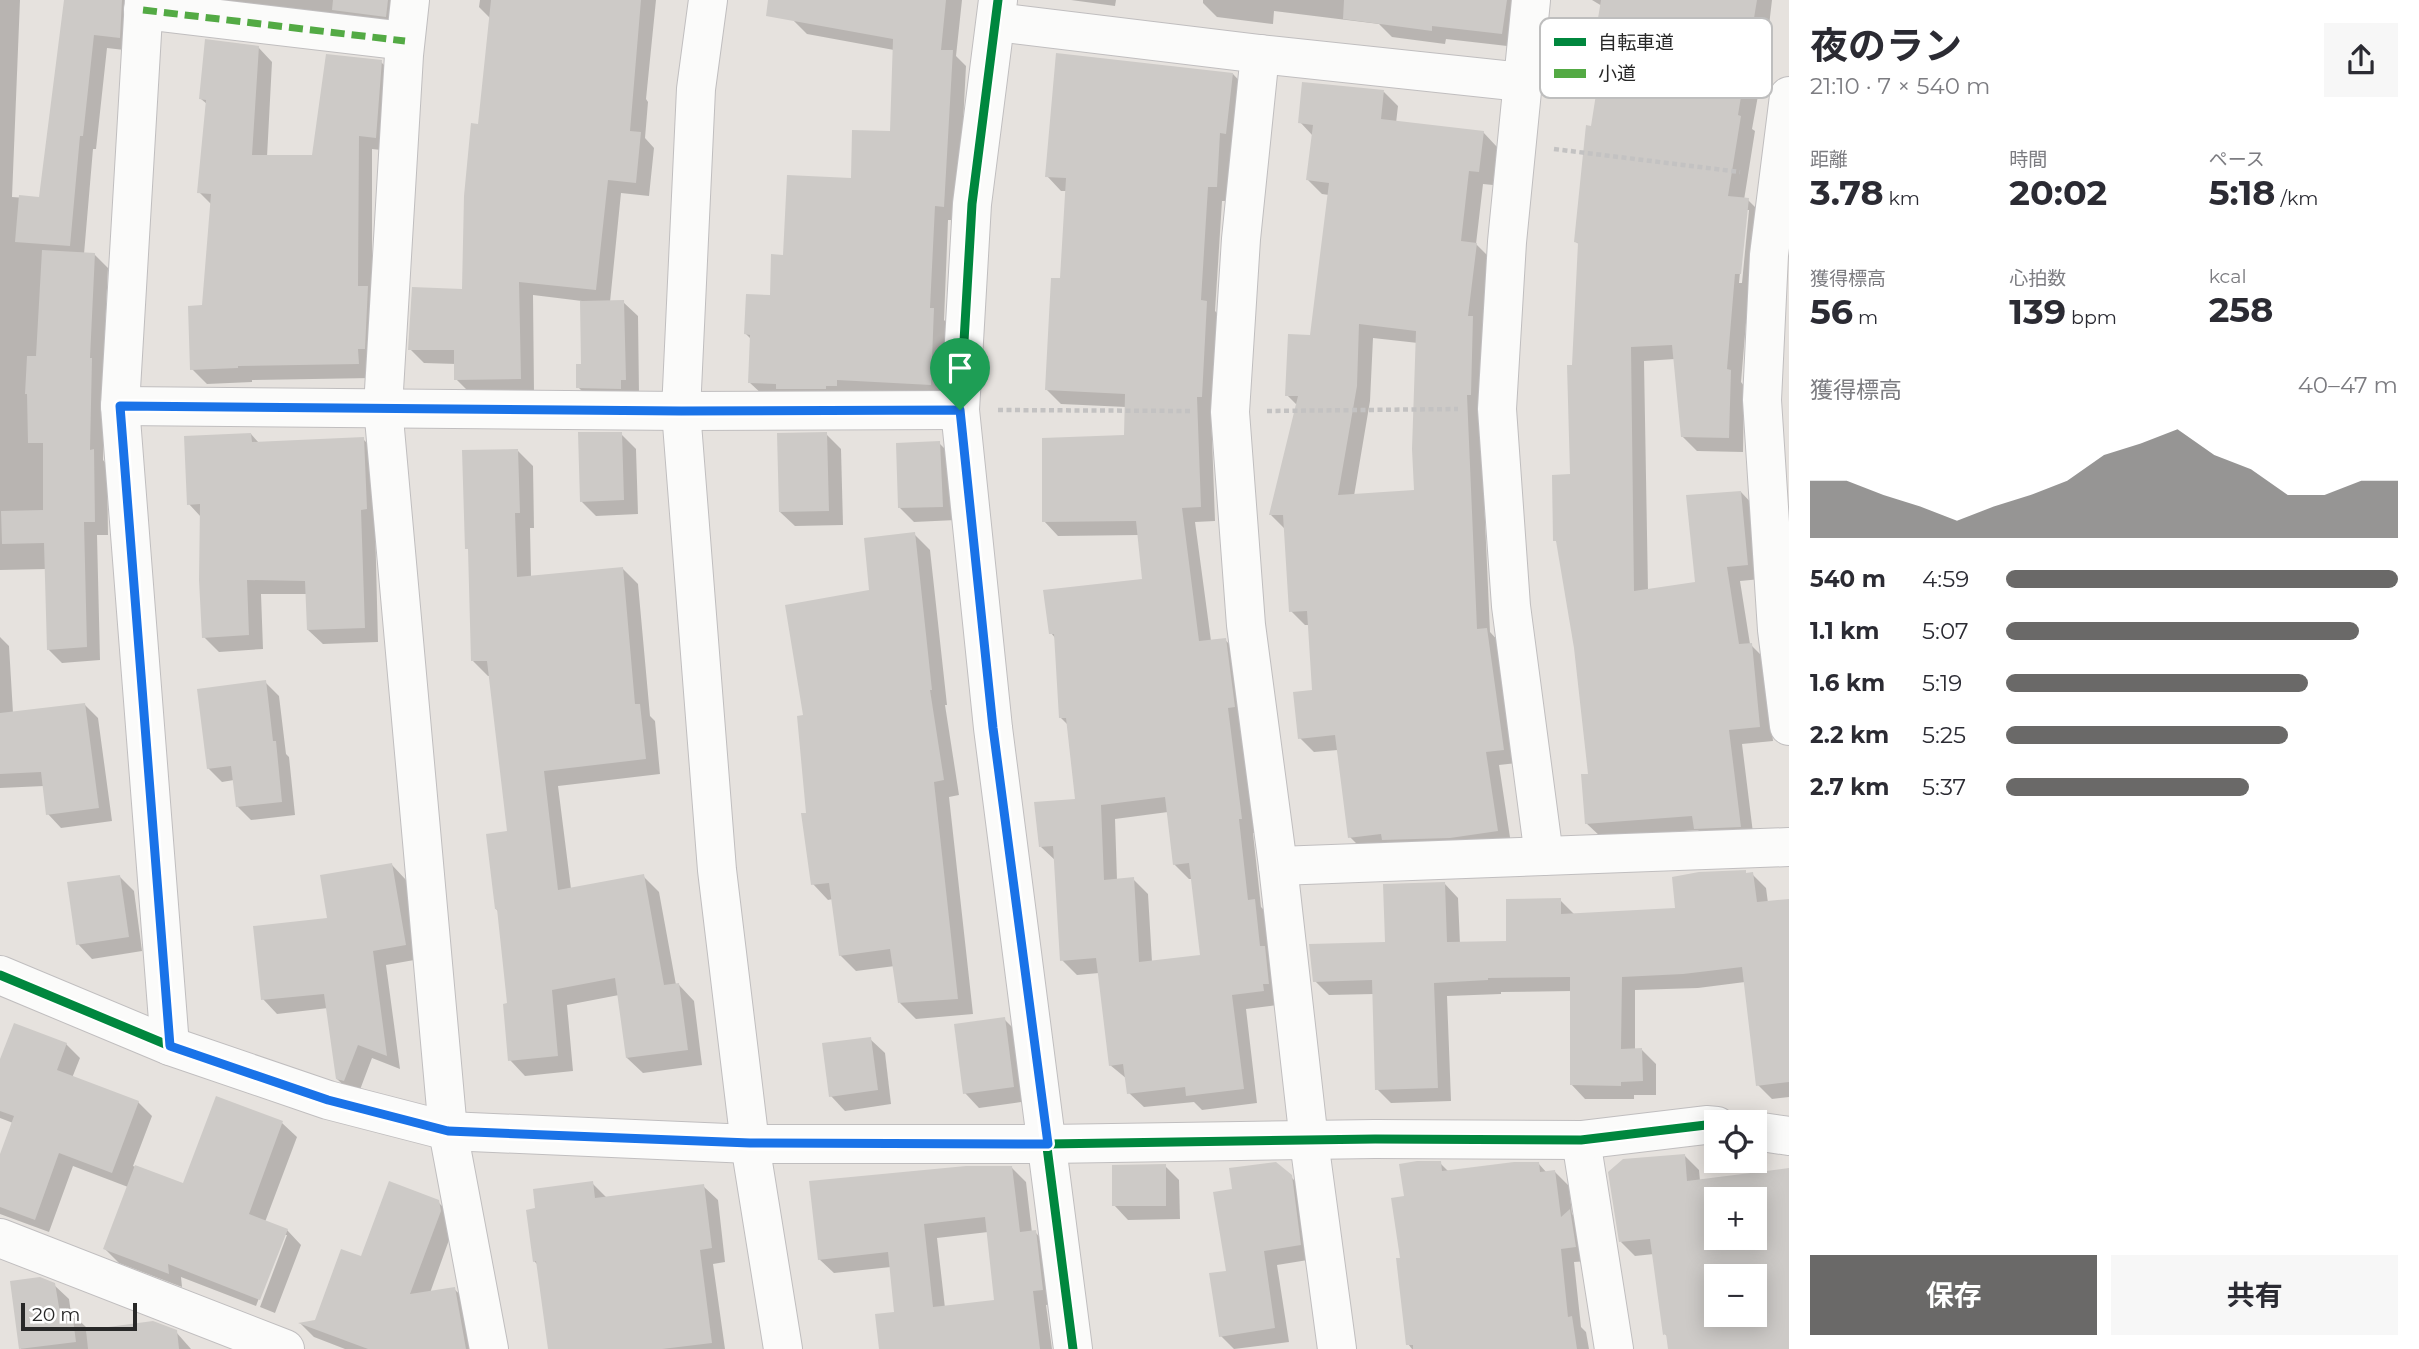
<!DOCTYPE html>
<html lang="ja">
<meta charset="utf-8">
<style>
body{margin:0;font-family:Montserrat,"Noto Sans JP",sans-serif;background:#f7f7f7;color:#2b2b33;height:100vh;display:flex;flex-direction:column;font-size:26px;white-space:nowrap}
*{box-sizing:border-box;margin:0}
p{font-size:23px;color:#7c7c81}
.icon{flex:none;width:38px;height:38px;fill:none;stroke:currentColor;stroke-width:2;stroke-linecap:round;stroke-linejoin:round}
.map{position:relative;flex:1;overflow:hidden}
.sheet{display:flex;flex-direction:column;background:#fff;width:630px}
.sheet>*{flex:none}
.tools{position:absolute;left:1704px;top:1110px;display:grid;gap:14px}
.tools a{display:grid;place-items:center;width:63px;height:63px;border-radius:0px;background:#fff;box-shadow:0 4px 18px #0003;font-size:35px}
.scale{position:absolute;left:21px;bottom:18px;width:116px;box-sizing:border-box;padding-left:7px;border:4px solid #282828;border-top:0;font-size:19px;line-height:24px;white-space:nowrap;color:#282828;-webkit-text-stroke:5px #fff;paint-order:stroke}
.pin{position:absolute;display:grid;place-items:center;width:60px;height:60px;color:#fff;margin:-72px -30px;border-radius:50% 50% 50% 0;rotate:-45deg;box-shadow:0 0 7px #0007}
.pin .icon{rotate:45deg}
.round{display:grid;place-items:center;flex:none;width:74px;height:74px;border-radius:0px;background:#f7f7f7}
.overview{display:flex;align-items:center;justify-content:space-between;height:119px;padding:0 21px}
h1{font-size:38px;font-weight:700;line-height:52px}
.metrics{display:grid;grid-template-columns:repeat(3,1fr);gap:10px;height:119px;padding:7px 21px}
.metrics div{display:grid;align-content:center}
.metrics b{font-size:35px;font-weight:700}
.metrics small{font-size:19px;font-weight:400}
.metrics p{font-size:19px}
.chart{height:196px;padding:14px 21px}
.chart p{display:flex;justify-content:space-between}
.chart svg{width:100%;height:126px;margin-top:7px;fill:#6a6968;opacity:.7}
.primary-button{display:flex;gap:14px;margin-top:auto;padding:14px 21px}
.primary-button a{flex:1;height:80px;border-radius:0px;background:#6a6968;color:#fff;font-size:28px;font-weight:700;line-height:80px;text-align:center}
.primary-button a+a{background:#f7f7f7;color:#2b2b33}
ul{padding:0 21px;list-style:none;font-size:23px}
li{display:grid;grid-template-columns:112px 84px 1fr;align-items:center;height:52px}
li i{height:18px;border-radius:9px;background:#6a6968}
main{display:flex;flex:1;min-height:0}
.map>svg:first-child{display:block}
</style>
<main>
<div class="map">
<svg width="1789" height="1349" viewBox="0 0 1789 1349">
<rect width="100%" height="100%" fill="#e6e2de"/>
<g fill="#0003" fill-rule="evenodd">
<path d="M0,0H20L12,197L40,199L66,0H132L133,51L107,48L96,149H93L84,254H94L108,268L103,371L105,373L103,460L107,465L108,535H97L100,660L62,663L48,649L47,569L0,570Z"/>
<path d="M198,0H405L400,30Z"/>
<path d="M480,0H656L646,99L648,102L645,138L654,148L649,196L621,193L610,302H623L638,316L639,394L593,402L578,387L583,366L582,301L533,295L534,392L470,393L456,379V364L424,363L410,349L464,290L490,18L479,7Z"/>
<path d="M796,0H962L956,56L966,66L958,220H948L944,320L948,324L945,398L764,396L749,382L751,339L746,334L771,297L784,257L891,133L894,50L807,34L793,20Z"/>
<path d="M1071,0H1116L1115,6Z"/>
<path d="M1203,0H1522L1516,47L1446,39L1445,44L1392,37L1379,24L1274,11L1273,24L1217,17L1203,3Z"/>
<path d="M1592,0H1772L1766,51L1752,129L1755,131L1744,200H1748L1762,214L1749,287L1741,382L1744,386L1743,452L1697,451L1682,436L1675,359L1644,361L1648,591L1696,583L1741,492L1755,507L1761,579L1740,581L1750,644L1765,659L1773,741L1742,744L1754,841L1710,842L1698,830L1601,837L1586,823L1589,776L1576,648L1559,544L1555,540L1572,476L1580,245L1576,242L1604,57L1595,48L1602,6ZM1746,210H1749L1742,283H1739Z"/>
<path d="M258,47L272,62L267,157H314L381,62L395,76L390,151L372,149V378L252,380V382L207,384L192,369L203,307L212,205L199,192L207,104L201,99Z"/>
<path d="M1233,74L1247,89L1231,201H1222L1215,311L1221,317L1216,411L1211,410L1215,521L1195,522L1211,641L1225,640L1240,654L1256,833H1253L1261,907L1269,915L1277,1005L1246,1009L1257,1103L1202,1110L1194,1102L1144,1107L1129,1093L1127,1079L1110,1065L1099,973L1077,975L1062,960L1056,861L1041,847L1077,801L1068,725L1060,717L1056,639L1051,633L1144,580L1139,535L1058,536L1044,521L1126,437V407L1061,404L1046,389L1062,280L1067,191H1061L1047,176ZM1168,812L1174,864L1189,879H1193L1202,956L1152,962L1148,894L1133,879L1117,880L1115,819Z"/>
<path d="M1384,92L1398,106L1396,123L1483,132L1497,147L1493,185L1483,184L1476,244L1490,258L1482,328L1486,332L1480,408L1490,632L1501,644L1517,763L1499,765L1511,844L1364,851L1350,837L1338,750L1314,752L1300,738L1314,691L1310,625H1305L1291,611L1286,530L1271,515L1297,405L1287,395L1312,337L1329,195L1322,194L1308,180L1313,136L1300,122ZM1373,338L1418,343L1416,492L1354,496L1370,401Z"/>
<path d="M251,434L259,443L363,439L377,453L375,523L378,642L323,644L308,630L307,594H261L263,649L219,652L204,637L201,517L189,504Z"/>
<path d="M621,434L636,449L638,514L596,516L581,501Z"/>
<path d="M826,434L841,449L843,525L795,526L780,512Z"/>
<path d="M939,443L954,458L956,520L914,522L899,507Z"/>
<path d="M518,451L533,466L534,528H530L531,577L622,568L638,584L650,716L655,721L660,774L558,786L571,889L643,876L659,892L676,985H679L694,1001L702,1065L643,1073L627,1058L619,995L567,1005L573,1071L525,1076L510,1060L509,1005L499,912L496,909L509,833L491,676H488L473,661L470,551L467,548Z"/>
<path d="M914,534L930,550L947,705H945L959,795L949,797L973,1014L916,1019L900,1003L895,966L856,971L840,955L833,899L828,900L813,884L805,717L871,592Z"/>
<path d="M0,637L9,646L13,713L84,704L98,718L112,821L61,828L48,814L44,786L0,788Z"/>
<path d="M265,682L279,696L286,754L289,757L295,815L251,820L237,806L234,780L222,782L208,768Z"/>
<path d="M392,865L406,880L420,959L386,965L400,1069L372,1058L358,1095L352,1093L337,1079L328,1008L277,1014L263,999L329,920Z"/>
<path d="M1752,874L1766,888L1768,903L1789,900V1097L1772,1099L1758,1085L1745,982L1698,988L1635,990V1050H1642L1656,1064V1095H1634V1099H1585L1571,1084L1572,991L1501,992V994L1447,996L1451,1101L1391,1103L1377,1089L1374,994L1329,995L1315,981L1387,944L1444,883L1458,898L1460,944L1508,943L1560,900L1575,915L1677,910Z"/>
<path d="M119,876L134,891L142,951L92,959L78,944Z"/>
<path d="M1004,1019L1019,1034L1028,1101L979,1108L965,1093Z"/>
<path d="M870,1039L885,1053L891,1104L845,1111L831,1096Z"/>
<path d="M66,1044L80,1058L72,1078L138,1102L152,1116L133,1166L184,1185L217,1099L282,1123L297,1137L265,1222L287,1230L301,1245L275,1313L260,1307L287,1235H283L256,1306L181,1277L182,1287L119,1263L105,1249L128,1187L73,1166L49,1232L0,1214V1159L13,1123L0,1118V1064Z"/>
<path d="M1685,1156L1699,1170L1700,1181L1789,1170V1349H1671L1669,1338L1665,1334L1654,1254L1635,1256L1621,1242ZM1717,1199H1755V1237H1717ZM1717,1276H1755V1314H1717Z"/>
<path d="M1440,1163L1449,1172L1538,1163L1547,1173L1555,1172L1569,1186L1572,1214L1583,1225L1589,1261L1574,1262L1581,1327L1586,1332L1589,1349H1412L1408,1344L1402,1259L1406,1198Z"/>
<path d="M1165,1166L1179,1180L1180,1219L1128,1220L1114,1205Z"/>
<path d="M1012,1168L1026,1182L1032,1233L1035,1232L1049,1247L1056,1304L1046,1305L1052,1349H881L896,1313L891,1267L834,1273L819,1259ZM988,1232L996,1302L945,1308L937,1238Z"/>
<path d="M1290,1176L1305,1191L1314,1259L1277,1265L1289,1342L1234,1349L1221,1336Z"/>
<path d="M592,1183L607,1198L703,1186L718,1200L725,1262L713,1264L725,1349H550L538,1265L534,1261Z"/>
<path d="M438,1202L452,1216L454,1226L430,1293L454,1289L469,1303L477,1349H345L314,1337L301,1324L316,1321L362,1258Z"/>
<path d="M12,1283L54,1285L69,1299L71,1313L86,1327L89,1349H21Z"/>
<path d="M176,1332L191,1349H123Z"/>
</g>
<g fill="#cdcac7" fill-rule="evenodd">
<path d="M64,0H122L120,38L94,35L83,136H80L70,246L15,242L19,195L39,197Z"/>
<path d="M333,0H388L386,17L332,10Z"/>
<path d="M491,0H641L630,131L641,132L636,183L608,180L596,290L519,282L521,379L454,380V350H408L412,287L462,289L464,196L471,123L478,124Z"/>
<path d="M768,0H946L941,50H953L944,207L935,206L930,308H934L931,385L837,380V386H826V389H776V384L748,383L750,335L744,334L746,294L770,295L771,254L783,255L787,175L851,178L852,130L890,131L893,39L766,16Z"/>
<path d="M1344,0H1507L1502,34L1432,26V31L1343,19Z"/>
<path d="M1601,0H1757L1738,115L1741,116L1728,196L1749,198L1741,274H1735L1727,369L1731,370L1729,438L1681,437L1672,345L1631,347L1634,591L1695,582L1686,495L1741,491L1748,565L1727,567L1739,644L1752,643L1760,727L1729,730L1741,827L1694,829L1692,816L1585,824L1581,774H1588L1574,648L1556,541H1553L1552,475L1570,474L1567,365H1572L1578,243L1574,242L1586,125L1591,126L1603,50L1593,49Z"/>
<path d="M205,39L259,46L252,155H312L326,54L382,60L376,138L359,136L358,286H368L365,349H358L359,364L238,366V368L190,370L188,306L202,305L211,194L197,193L206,100L199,99Z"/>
<path d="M1056,53L1233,73L1226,134L1220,133L1217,187H1208L1201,300L1207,301L1202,397H1197L1201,507L1182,508L1199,641L1226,638L1235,707L1228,708L1242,819H1239L1248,900L1255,899L1260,946H1265L1269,984H1263L1264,991L1232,995L1244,1089L1186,1096L1185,1087L1127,1094L1123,1064L1109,1066L1096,958L1060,961L1053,846L1039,847L1034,802L1075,799L1066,718H1059L1054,634H1049L1043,590L1142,579L1136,521L1042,522V438L1124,435L1125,394L1045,390L1051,278H1060L1066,178L1045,177ZM1165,797L1173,865L1189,863L1200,955L1139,962L1134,877L1104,880L1101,805Z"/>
<path d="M1302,82L1384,90L1381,119L1484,131L1479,172L1469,171L1461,241L1477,243L1468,316H1473L1471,395H1467L1477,629L1487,628L1504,750L1486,752L1498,831L1450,838L1382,840L1381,834L1348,838L1335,735L1298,739L1293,692L1312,690L1307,611L1289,612L1283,515H1269L1298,396H1285L1288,334L1310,335L1329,183L1306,180L1313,125L1298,123ZM1359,324L1416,331L1412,449L1414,490L1338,495L1357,386Z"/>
<path d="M42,250L95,253L90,358H92L90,450L94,449L95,522H84L87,647L47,650L44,543L2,544L1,511L43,510V443H28L27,394H25L27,356H36Z"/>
<path d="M624,300L626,380H621V389L576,388V364H581L580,301Z"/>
<path d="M578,432H622L624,500L580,502Z"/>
<path d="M827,432L829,511L779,512L777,433Z"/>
<path d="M251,433L252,442L364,437L367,509L361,510L365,628L307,630L305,581L247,580L249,635L202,638L199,580L200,504L187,505L184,436Z"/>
<path d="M940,441L943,507L898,508L896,443Z"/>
<path d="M518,449L520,513H515L517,577L623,567L635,704H640L646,759L544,771L558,890L644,874L664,985L679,983L688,1050L626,1058L615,978L552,990L558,1056L508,1061L503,1004L507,1003L497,909H495L486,834L507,831L487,661H471L468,549H465L462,450Z"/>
<path d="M915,532L932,690H930L944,780L934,782L958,999L898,1003L890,949L839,956L829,883L811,885L801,813H806L797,716L803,715L785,605L869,590L864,538Z"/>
<path d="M266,680L273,741H276L282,802L236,807L231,766L207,769L197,689Z"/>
<path d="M85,703L99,808L46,815L41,772L0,774V713Z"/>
<path d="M392,863L406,945L373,951L387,1056L358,1045L344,1081L336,1079L324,994L261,1000L253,926L327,918L320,875Z"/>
<path d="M1746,870V873L1753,872L1757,902L1789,899V1082L1756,1086L1742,967L1683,974L1622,977L1621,1049L1642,1048L1643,1081L1621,1082V1086L1570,1085V977L1488,978V980L1434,983L1438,1088L1375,1090L1372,980L1313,982L1309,944L1385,942L1383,884L1445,882L1447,942L1506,941V899L1561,898V914L1675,908L1672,877L1699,872Z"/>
<path d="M120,875L129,937L76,945L67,882Z"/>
<path d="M1005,1017L1014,1087L963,1094L954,1024Z"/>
<path d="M14,1023L67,1043L57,1070L139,1101L112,1173L59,1153L35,1220L0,1207V1154L14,1116L0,1111V1059Z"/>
<path d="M871,1037L878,1090L829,1097L822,1043Z"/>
<path d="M216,1096L283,1121L249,1214L288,1229L260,1300L168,1264L169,1274L103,1249L135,1165L183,1183Z"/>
<path d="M1685,1154L1687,1181L1789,1168V1349H1668L1666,1334L1663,1335L1650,1239L1619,1242L1608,1172L1623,1159ZM1717,1199H1755V1237H1717ZM1717,1276H1755V1314H1717Z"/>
<path d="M1417,1161H1441L1442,1171L1514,1162H1539L1540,1172L1555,1170L1561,1217L1570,1209L1576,1247L1561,1249L1568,1317L1572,1316L1577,1349H1413V1345H1406L1396,1258H1400L1391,1198L1404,1196L1399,1164Z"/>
<path d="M1276,1162L1292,1175L1301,1245L1264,1251L1275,1328L1219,1337L1209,1273L1226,1271L1213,1192L1232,1189L1229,1168Z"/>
<path d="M1166,1164V1206H1112V1165Z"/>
<path d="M966,1166H1012L1020,1232L1036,1230L1043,1290L1033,1291L1040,1349H879L875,1314L894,1312L888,1252L818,1260L809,1181ZM985,1217L994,1300L933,1307L924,1224Z"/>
<path d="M389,1181L439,1200L441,1211L410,1294L455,1287L466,1349H368L298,1323L315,1320L341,1249L361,1256Z"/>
<path d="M593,1181L595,1198L704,1184L712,1248L700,1250L712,1343L662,1349H548L536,1261L533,1262L526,1210L535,1208L533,1189Z"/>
<path d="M40,1277L55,1283L60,1313L72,1311L76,1342L19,1349L10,1281Z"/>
<path d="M153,1321L177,1330L179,1349H88L86,1330Z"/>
</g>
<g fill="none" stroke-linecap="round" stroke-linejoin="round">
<defs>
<g id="street">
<path d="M144,0L120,406L170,1046"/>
<path d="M410,0L404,55L383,407L448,1131L489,1349"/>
<path d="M998,0L972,204L960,410L993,728L1073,1349"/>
<path d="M1531,0L1507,242L1497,409L1511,606L1544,856"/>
<path d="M143,10L405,41"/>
<path d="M996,22L1260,54L1522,82"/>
<path d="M1260,54L1241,239L1230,412L1246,625L1278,866L1309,1141L1337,1349"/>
<path d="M1789,96L1769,255L1762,400L1777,630L1789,726"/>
<path d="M120,406L681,411L960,410"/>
<path d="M1278,866L1789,847"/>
<path d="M1581,1140L1614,1349"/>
<path d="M0,1238L285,1349"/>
</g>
<g id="secondary">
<path d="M708,0L696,89L681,411L717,870L750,1144L783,1349"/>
<path d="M0,975L170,1046L328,1100L448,1131L750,1144H1048L1375,1139L1581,1140L1706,1125L1717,1126"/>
<path d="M1755,1131L1789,1136"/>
</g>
</defs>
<use href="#street" stroke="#c0bebf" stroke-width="40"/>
<use href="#secondary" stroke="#c0bebf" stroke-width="40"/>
<g stroke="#c3c2c2" stroke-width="4.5" stroke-dasharray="5 3.5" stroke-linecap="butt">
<path d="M1554,149L1740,172"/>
<path d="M998,410L1192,411"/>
<path d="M1267,411L1458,409"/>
</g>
<use href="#street" stroke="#fbfbfa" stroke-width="38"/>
<use href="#secondary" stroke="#fbfbfa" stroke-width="38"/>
<path stroke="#53aa44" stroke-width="7" stroke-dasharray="14 7" stroke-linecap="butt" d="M143,10L405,41"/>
<defs>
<g id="cycleway">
<path d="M998,0L972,204L960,410L993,728L1073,1349"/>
<path d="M0,975L170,1046L328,1100L448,1131L750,1144H1048L1375,1139L1581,1140L1706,1125L1717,1126"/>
</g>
</defs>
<use href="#cycleway" stroke="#fff" stroke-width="13"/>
<use href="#cycleway" stroke="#00873e" stroke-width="9"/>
</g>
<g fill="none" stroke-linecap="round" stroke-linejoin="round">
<defs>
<path id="route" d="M120,406L681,411L960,410L993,728L1048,1144L750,1143L448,1131L328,1100L170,1046Z"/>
</defs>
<use href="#route" stroke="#fff" stroke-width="14"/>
<use href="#route" stroke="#1a73e8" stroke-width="9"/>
</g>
<rect x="1540" y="18" width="232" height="80" rx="10" fill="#fff" stroke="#bebebe" stroke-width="2"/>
<rect x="1554" y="38" width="32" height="8" fill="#00873e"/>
<rect x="1554" y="69" width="32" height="9" fill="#53aa44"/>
<g font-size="19" fill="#282828">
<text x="1598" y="49">自転車道</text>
<text x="1598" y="80">小道</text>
</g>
</svg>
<div class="tools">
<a><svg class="icon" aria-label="locate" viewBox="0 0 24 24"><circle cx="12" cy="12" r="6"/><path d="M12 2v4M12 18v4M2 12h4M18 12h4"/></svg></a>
<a>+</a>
<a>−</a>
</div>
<div class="scale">20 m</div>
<div class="pin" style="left:960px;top:410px;background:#1e9e55"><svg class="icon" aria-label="arrive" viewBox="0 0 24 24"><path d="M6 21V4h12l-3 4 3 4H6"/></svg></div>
</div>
<section class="sheet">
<div class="overview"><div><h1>夜のラン</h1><p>21:10 · 7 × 540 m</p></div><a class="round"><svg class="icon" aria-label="share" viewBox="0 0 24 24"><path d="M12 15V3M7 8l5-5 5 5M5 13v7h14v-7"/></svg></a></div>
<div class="metrics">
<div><p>距離</p><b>3.78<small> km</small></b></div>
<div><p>時間</p><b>20:02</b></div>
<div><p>ペース</p><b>5:18<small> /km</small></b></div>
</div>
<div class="metrics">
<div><p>獲得標高</p><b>56<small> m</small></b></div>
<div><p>心拍数</p><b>139<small> bpm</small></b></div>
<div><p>kcal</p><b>258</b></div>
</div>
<div class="chart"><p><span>獲得標高</span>40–47 m</p>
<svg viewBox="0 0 160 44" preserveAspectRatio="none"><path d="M0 44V24L10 24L20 29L30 33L40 38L50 33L60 29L70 24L80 15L90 11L100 6L110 15L120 20L130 29L140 29L150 24L160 24V44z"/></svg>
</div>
<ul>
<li><b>540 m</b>4:59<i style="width:100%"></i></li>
<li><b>1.1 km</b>5:07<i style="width:90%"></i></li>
<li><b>1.6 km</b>5:19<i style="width:77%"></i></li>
<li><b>2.2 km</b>5:25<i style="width:72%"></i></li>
<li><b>2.7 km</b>5:37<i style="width:62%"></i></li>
</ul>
<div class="primary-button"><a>保存</a><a>共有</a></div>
</section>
</main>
